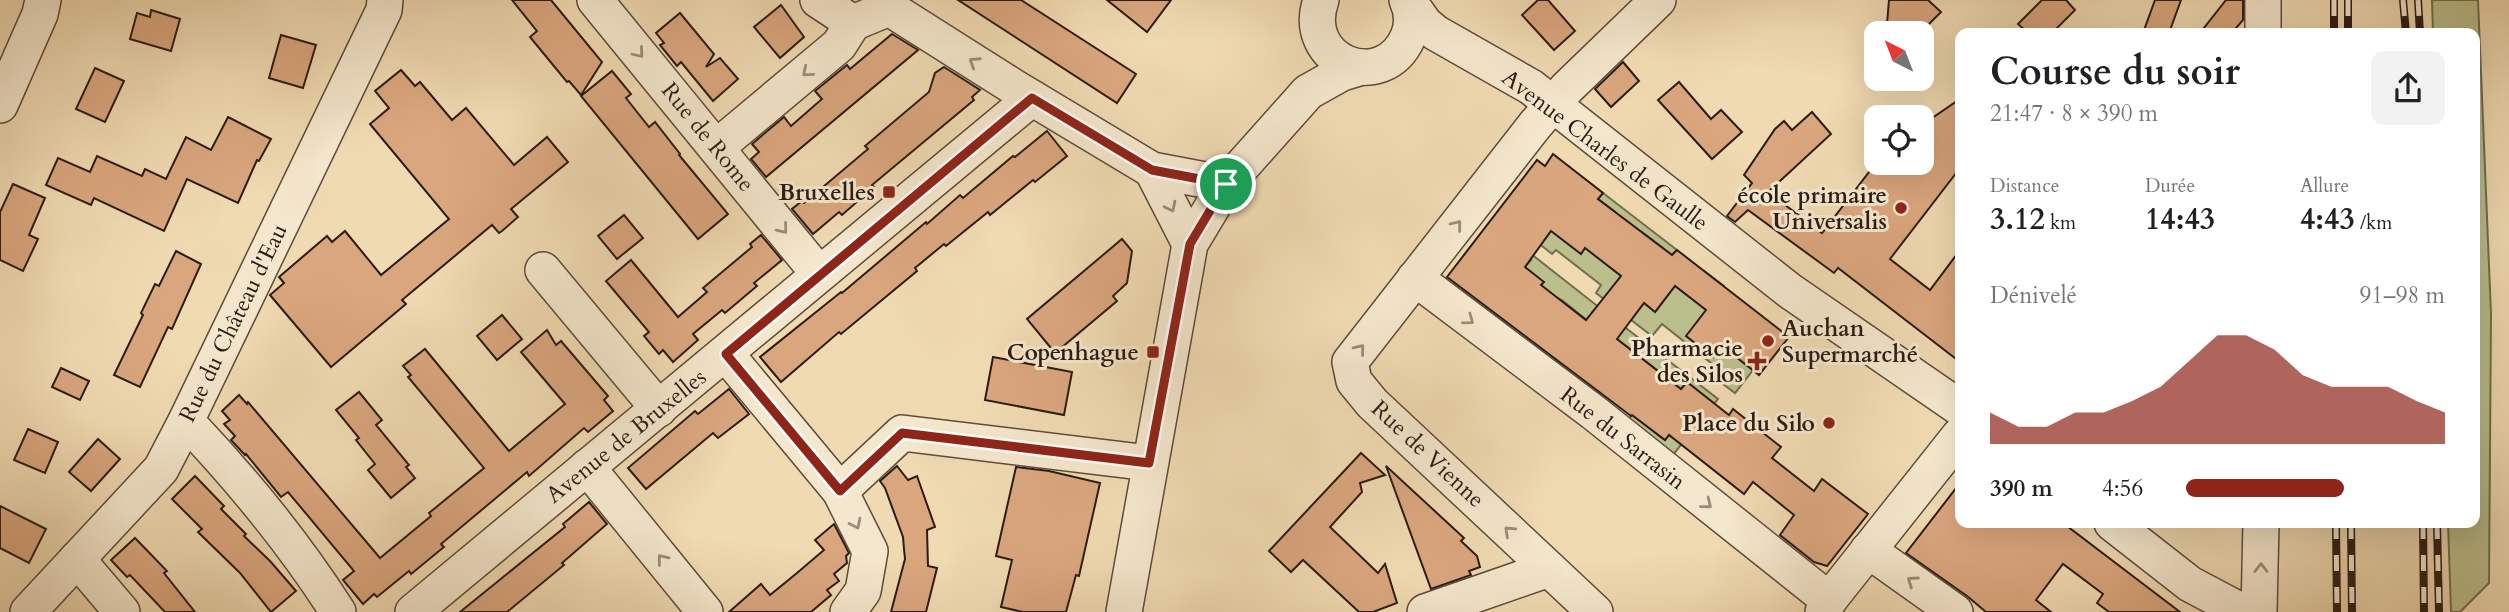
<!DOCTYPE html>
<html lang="fr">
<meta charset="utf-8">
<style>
body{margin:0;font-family:Cardo,serif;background:#f2f2f2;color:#202124;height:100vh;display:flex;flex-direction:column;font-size:26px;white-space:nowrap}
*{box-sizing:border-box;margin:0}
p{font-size:23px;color:#757577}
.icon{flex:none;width:38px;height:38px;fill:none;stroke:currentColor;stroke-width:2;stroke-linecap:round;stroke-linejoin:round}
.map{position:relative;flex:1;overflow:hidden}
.drawer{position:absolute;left:1955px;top:28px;width:525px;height:500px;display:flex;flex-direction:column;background:#fff;border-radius:14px;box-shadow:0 7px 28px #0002}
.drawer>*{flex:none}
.needle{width:46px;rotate:318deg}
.controls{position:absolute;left:1864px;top:21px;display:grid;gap:14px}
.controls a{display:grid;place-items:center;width:70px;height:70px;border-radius:14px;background:#fff;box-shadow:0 7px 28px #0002;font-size:35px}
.pin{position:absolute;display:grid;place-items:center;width:60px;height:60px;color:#fff;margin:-30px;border:4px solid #fff;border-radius:50%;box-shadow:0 2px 7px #0007}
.round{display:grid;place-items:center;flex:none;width:74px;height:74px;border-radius:14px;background:#f2f2f2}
.head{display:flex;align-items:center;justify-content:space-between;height:119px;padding:0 35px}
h1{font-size:38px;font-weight:700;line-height:52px}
.stats{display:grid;grid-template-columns:repeat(3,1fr);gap:10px;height:119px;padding:7px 35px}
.stats div{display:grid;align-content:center}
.stats b{font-size:30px;font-weight:700}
.stats small{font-size:19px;font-weight:400}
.stats p{font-size:19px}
.chart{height:196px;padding:14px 35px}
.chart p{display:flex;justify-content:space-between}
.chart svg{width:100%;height:126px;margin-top:7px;fill:#8f2418;opacity:.7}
ul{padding:0 35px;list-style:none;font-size:23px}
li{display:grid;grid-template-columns:112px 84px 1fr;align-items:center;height:52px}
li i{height:18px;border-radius:9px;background:#8f2418}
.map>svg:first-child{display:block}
</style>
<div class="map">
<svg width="2509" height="612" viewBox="0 0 2509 612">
<rect width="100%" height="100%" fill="#f0dab2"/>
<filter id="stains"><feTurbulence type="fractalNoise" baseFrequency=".00286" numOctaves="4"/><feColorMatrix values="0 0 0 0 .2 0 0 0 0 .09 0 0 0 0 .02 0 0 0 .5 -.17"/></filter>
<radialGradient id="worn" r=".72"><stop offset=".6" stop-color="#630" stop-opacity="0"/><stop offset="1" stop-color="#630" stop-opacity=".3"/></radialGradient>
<g fill="#babf8c" stroke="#726e50" stroke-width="2">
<path d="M2432,0H2478L2491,314L2489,583L2460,612H2451L2448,523H2474V33H2433Z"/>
<path d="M1603,193L1677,250L1672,255L1642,232L1629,250L1636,256L1606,296L1633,317L1644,303L1656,311L1675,286L1686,294L1704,271L1724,286L1687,336L1726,349L1730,343L1753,370L1735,393L1711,375L1716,367L1662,324L1652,336L1596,293L1601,285L1556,250L1552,254L1507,218L1529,214L1581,253L1614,211L1598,199Z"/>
<path d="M1526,250L1600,308L1588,321L1562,300L1538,289L1525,267L1531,260L1523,254Z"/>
<path d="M1609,315L1718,399L1672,456L1627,421L1632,415L1665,440L1693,404L1705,397L1687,382L1676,395L1662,374L1608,332Z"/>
</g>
<g fill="#daa67e" stroke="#2a1c15" stroke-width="2" fill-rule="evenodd">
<path d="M512,0H551L602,62L581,95L569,81L567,82L530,37L537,31Z"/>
<path d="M958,0H1021L1136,74L1117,103Z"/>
<path d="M1107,0H1171L1147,32Z"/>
<path d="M1538,0H1548L1575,31L1554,50L1522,15Z"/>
<path d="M1889,0H1928L1941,12L1920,33H1896L1887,24Z"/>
<path d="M2042,0H2066L2075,10L2052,33H2028L2018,24Z"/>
<path d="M2155,0H2181L2169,33H2143Z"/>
<path d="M2226,0H2243V20L2232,33H2200Z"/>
<path d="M781,5L804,37L780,58L754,27Z"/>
<path d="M151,10L180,19L171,51L130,39L137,13L150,17Z"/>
<path d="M680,13L714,54L706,67L720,58L738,79L713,101L681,62L677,66L660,45L664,43L656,33Z"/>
<path d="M892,34L918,50L766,177L751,159L759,152L752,144L784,117L791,126L822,99L815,91L847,65L850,69Z"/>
<path d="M281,35L316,45L303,88L269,78Z"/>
<path d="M1623,62L1639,81L1611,107L1595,89Z"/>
<path d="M944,67L980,90L972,97L974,100L872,185L874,187L842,215L839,212L813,234L792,209L802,201L804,203L868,149L865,146L929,92L935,73Z"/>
<path d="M95,68L124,81L105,122L76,109Z"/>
<path d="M401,70L415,86L420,82L452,120L466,108L514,165L547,137L568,162L511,209L518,217L502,231L499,233L492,225L402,300L406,304L331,367L270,295L284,283L279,277L327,236L332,242L345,231L381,275L449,219L370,124L389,108L375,91Z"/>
<path d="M612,71L631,94L626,98L649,127L655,122L680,154L679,155L728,214L698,239L581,96Z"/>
<path d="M1679,82L1711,119L1721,110L1742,132L1712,159L1658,100Z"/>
<path d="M1960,99V168L1890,259L1930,290L1960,250V362L1838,268L1834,273L1748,210L1735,222L1727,216L1752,183L1744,175L1775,129L1784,121L1792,130L1812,112L1831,134L1768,192L1822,233L1876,163H1922V125Z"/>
<path d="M228,117L271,139L259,161L257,160L238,203L187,179L164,231L94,198L91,205L46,185L58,158L90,172L97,156L142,176L145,169L166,179L186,137L211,150Z"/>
<path d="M1047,131L1067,156L1035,182L1033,180L990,215L988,212L946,246L944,244L915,268L917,271L841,334L839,332L781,382L760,357L841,292L842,293L926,222L927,224L960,195L963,198L1013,156L1015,157Z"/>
<path d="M1553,154L1603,193L1598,199L1672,255L1677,250L1789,337L1759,375L1722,346L1713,357L1686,336L1706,310L1675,286L1655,312L1644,303L1617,339L1681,389L1687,382L1729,415L1733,409L1781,447L1772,458L1814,491L1822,479L1868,514L1827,566L1814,562L1780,535L1794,515L1753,482L1744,494L1669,435L1665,440L1632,415L1631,416L1447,277L1537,160L1545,166ZM1551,231L1581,254L1585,248L1621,276L1586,320L1541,285L1544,282L1525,267Z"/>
<path d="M13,184L45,198L29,235L38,239L23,271L0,260V212Z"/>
<path d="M624,215L643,238L617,259L598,236Z"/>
<path d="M761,235L782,260L754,283L757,286L725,313L722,310L693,334L698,340L673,362L663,350L659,354L644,336L649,332L606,281L631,260L678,317L707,292L703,288L752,247L750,244Z"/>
<path d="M1122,239L1132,251L1127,283L1113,296L1117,301L1055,353L1027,319Z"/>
<path d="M176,251L201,264L172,329L168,327L140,387L114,375L143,315L141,313L155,284L159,286Z"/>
<path d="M502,315L522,339L497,360L477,336Z"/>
<path d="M547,330L556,345L561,341L608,396L604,400L613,411L588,432L584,428L529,476L527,472L441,544L444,547L411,574L409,571L377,597L374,594L363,604L343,580L354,571L288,492L281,497L246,454L245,455L231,440L235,436L224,424L230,420L222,411L239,395L247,404L248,402L380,558L431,516L429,513L484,468L408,377L411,375L403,366L425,349L509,451L565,404L521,352Z"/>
<path d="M993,357L1072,372L1064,415L985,400Z"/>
<path d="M61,368L89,381L80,400L52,387Z"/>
<path d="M729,389L749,414L718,438L713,433L646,489L628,468L695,411L698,414Z"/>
<path d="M359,392L382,420L376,425L409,465L406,467L415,478L391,498L368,470L375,464L356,440L359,438L336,410Z"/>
<path d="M28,429L58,442L45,473L14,460Z"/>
<path d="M98,439L120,459L91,491L69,472Z"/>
<path d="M1361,453L1385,475L1360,483L1362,492L1330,527L1378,573L1385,564L1397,603L1373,612H1359L1303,560L1291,572L1269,551Z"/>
<path d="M897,466L908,480L917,476L935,527L927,530L928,566L937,568L926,612H891L905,559L904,549L903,537L885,488L880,481Z"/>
<path d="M1386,466L1464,538L1461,541L1477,556L1480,567L1469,571L1471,575L1431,589Z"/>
<path d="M1016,467L1049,471L1100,483L1079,576L1076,575L1066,612H1023L1001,607L1012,560L996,556Z"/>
<path d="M195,476L224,506L221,509L246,534L244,536L270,561L296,591L271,612L240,573L198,532L202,529L172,499Z"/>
<path d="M1960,483V523H2063L2180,612H2109L2097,603L2103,594L2063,564L2036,600L2051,612H1986L1967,596L1906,553Z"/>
<path d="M589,502L607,524L562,563L564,565L507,612H460L565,527L563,524Z"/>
<path d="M0,506L46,529L29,563L0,548Z"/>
<path d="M834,524L849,553L846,556L847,563L834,574L839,581L827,590L831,595L811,612H729L761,584L770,595L797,573L824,550L815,540Z"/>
<path d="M135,538L167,571L164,573L195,612H165L130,575L127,577L111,560Z"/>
</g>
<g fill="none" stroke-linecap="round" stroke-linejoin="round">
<defs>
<g id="minor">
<path d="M595,0L819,274"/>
<path d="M818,0L853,23L889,8L1017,89L1152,170L1226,184"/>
<path d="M1321,0C1299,62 1383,95 1408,37C1413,25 1412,11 1407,0"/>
<path d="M1408,0L1425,24L1436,33L1531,87L1790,291L1960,408"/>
<path d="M2263,33V0"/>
<path d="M0,105L40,14L43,0"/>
<path d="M717,147L839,45L853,23"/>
<path d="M1152,170L1190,244"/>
<path d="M543,270L659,409"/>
<path d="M1415,278L1593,412L1829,600"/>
<path d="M726,354L840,491L870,551L863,591L848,612"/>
<path d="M186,421C243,481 294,543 338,612"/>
<path d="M587,467L705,612"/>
<path d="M840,491L902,433L1149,463"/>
<path d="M2112,523L2190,584L2243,612"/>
<path d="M1868,550L1955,612"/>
<path d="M77,559L122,612"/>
<path d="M28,612L161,469L186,421L384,10L385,0"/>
<path d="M413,612L1032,98"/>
<path d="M1124,612L1190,244L1226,184L1308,92L1342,73L1362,67"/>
<path d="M1425,612L1549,569"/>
<path d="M1595,612L1372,403L1354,381L1350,362L1535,125L1567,88L1658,0"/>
<path d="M1823,612L1829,600L1960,435"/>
<path d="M2259,612L2261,523"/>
</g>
</defs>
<use href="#minor" stroke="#5c4c3c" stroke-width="38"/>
<use href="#minor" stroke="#f5e7cd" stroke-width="35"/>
<defs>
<g id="rail">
<path d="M2334,0V33"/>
<path d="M2348,0V33"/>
<path d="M2403,0L2406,33"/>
<path d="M2418,0L2420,33"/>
<path d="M2336,523L2337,612"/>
<path d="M2351,523L2352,612"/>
<path d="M2423,523L2424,612"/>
<path d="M2437,523L2439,612"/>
</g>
</defs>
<use href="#rail" stroke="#2a1c15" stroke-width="8"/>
<use href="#rail" stroke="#f5e7cd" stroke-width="5" stroke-dasharray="16" stroke-linecap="butt"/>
</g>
<defs><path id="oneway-chevron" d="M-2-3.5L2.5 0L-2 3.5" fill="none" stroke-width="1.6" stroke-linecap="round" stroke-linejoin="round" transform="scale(1.75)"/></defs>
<g stroke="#9a8c7a">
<use href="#oneway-chevron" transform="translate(639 53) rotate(50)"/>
<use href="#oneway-chevron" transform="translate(974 62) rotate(-147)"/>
<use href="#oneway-chevron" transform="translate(807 72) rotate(140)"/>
<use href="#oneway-chevron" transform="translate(1171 207) rotate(63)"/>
<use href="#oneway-chevron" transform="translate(1457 225) rotate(-52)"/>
<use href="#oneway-chevron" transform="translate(783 229) rotate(51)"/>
<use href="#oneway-chevron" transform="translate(1469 320) rotate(37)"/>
<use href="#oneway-chevron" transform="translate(1360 349) rotate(-51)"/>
<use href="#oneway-chevron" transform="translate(1707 504) rotate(39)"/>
<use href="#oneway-chevron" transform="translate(856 524) rotate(64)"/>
<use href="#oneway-chevron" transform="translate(1509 531) rotate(-137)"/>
<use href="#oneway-chevron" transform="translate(662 559) rotate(-129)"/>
<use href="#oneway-chevron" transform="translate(2261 568) rotate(-90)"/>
<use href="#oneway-chevron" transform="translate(1912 581) rotate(-145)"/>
</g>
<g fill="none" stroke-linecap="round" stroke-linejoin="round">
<defs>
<path id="route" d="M1032,98L1152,170L1226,184L1190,244L1149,463L902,433L840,491L726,354Z"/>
</defs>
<use href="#route" stroke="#fff" stroke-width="14"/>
<use href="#route" stroke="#8f2418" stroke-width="9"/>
</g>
<g fill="#8f2418" stroke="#f5e7cd" stroke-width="2.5">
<rect x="882" y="185" width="14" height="14" rx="3.5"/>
<circle cx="1901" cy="208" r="7"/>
<circle cx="1768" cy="341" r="7"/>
<rect x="1146" y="345" width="14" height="14" rx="3.5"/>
<path d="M1753.5 350.5h7v7h7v7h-7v7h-7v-7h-7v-7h7z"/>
<circle cx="1829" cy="423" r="7"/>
</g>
<g text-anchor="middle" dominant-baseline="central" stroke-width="6" stroke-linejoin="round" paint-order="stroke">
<g font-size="23" fill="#2a1c15" stroke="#f5e7cd">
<text transform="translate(708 137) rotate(51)">Rue de Rome</text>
<text transform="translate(1605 150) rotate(37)">Avenue Charles de Gaulle</text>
<text transform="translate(233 323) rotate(-64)">Rue du Château d'Eau</text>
<text transform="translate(626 436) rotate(-39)">Avenue de Bruxelles</text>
<text transform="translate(1623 438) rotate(38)">Rue du Sarrasin</text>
<text transform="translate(1428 454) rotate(43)">Rue de Vienne</text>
</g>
<g font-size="23" font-weight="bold" fill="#2a1c15" stroke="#f5e7cd" text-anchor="end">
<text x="875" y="192">Bruxelles</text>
<text x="1887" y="195">école primaire<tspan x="1887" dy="26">Universalis</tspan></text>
<text x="1782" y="328" text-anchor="start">Auchan<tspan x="1782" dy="26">Supermarché</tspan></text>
<text x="1743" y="348">Pharmacie<tspan x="1743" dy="26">des Silos</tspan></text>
<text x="1139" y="352">Copenhague</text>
<text x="1815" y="423">Place du Silo</text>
</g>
</g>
<rect width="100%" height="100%" filter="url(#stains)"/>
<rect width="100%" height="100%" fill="url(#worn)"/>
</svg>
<div class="controls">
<a><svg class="needle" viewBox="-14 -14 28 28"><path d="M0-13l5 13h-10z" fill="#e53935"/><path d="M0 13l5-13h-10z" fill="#757577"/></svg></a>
<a><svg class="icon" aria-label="locate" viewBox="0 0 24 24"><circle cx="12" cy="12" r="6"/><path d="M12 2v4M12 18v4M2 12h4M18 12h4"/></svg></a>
</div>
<div class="pin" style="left:1226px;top:184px;background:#1e9e55"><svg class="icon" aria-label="arrive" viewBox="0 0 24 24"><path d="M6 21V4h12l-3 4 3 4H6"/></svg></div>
<section class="drawer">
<div class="head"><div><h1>Course du soir</h1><p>21:47 · 8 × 390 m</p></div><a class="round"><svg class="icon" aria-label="share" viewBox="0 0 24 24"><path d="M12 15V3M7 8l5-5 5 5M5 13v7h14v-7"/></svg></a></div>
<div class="stats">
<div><p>Distance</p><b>3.12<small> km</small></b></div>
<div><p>Durée</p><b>14:43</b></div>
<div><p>Allure</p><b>4:43<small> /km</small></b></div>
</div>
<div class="chart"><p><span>Dénivelé</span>91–98 m</p>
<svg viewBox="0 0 160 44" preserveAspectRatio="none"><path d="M0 44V33L10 38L20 38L30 33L40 33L50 29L60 24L70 15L80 6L90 6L100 11L110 20L120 24L130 24L140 24L150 29L160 33V44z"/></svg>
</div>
<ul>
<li><b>390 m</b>4:56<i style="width:61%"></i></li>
</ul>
</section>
</div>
